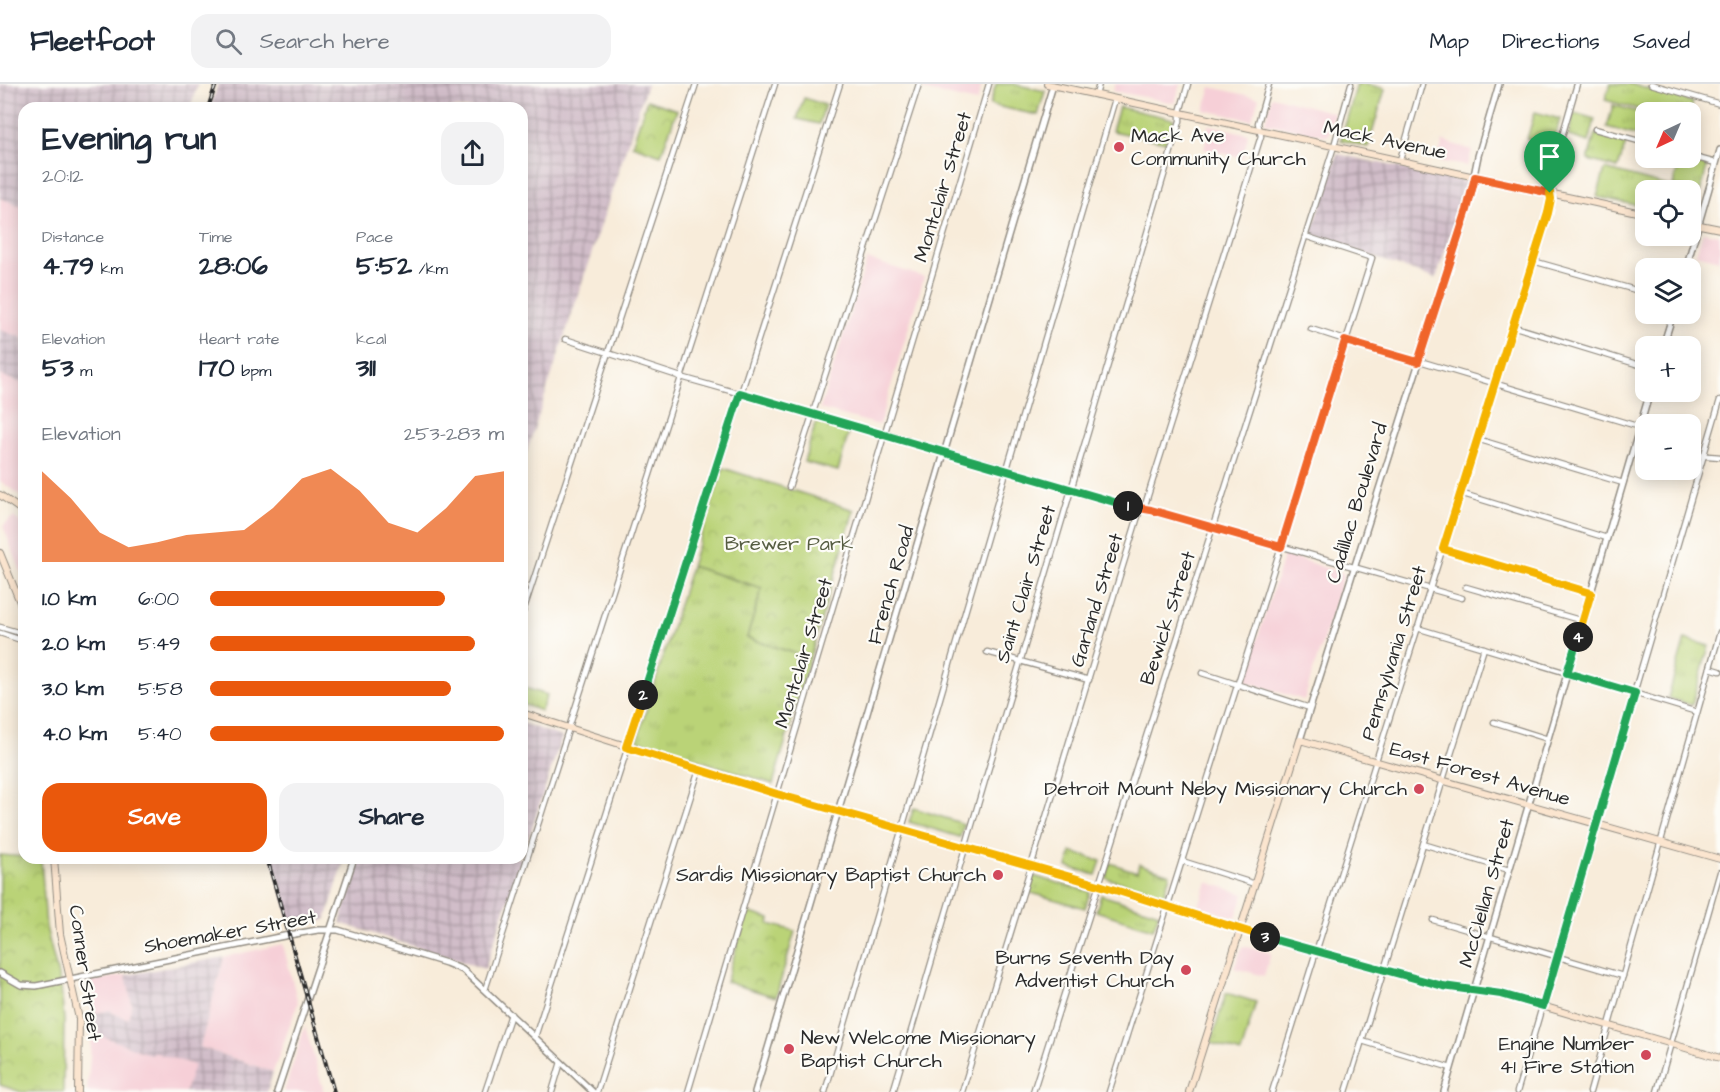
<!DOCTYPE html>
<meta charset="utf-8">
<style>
body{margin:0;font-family:"Architects Daughter",sans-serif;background:#f2f2f3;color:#1f2937;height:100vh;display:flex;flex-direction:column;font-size:22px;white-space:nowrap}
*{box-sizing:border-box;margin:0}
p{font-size:20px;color:#747a83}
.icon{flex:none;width:33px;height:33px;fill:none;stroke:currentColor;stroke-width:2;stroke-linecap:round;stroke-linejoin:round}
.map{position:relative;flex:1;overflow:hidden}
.drawer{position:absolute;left:18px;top:18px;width:510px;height:762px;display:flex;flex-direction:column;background:#fff;border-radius:18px;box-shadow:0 3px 15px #0003}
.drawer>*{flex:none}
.needle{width:39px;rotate:224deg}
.controls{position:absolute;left:1635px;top:18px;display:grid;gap:12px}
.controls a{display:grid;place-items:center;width:66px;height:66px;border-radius:12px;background:#fff;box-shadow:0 3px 15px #0003;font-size:30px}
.pin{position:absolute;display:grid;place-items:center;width:51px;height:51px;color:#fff;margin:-62px -26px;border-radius:50% 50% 50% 0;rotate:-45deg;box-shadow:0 0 6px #0007}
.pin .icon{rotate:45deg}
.km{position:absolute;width:30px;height:30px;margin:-15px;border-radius:50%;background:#222;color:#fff;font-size:16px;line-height:30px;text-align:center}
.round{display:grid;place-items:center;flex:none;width:63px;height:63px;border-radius:18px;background:#f2f2f3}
.head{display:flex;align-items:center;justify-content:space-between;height:102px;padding:0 24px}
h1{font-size:33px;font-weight:800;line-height:45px}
.stats{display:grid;grid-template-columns:repeat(3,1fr);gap:9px;height:102px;padding:6px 24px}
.stats div{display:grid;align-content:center}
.stats b{font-size:26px;font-weight:800}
.stats small{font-size:16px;font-weight:400}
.stats p{font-size:16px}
.chart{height:168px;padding:12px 24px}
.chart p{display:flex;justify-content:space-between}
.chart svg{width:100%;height:108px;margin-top:6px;fill:#ea580c;opacity:.7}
.primary-button{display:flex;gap:12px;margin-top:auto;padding:12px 24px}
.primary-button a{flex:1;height:69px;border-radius:18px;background:#ea580c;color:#fff;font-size:24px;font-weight:800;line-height:69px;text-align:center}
.primary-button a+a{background:#f2f2f3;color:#1f2937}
ul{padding:0 24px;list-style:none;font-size:20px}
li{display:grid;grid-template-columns:96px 72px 1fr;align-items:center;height:45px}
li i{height:15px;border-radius:8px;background:#ea580c}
header{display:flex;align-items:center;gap:36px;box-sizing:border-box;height:84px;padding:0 30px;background:#fff;border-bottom:2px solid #e0e1e3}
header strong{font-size:28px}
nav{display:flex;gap:33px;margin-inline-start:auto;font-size:21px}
.search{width:420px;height:54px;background:#f2f2f3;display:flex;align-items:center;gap:15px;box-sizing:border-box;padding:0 21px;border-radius:18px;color:#747a83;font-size:22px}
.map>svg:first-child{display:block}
</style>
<header>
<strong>Fleetfoot</strong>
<div class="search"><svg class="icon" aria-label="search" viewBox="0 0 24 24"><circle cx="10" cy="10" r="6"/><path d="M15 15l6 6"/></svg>Search here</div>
<nav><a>Map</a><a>Directions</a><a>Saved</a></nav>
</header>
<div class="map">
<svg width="1720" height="1008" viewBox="0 0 1720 1008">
<defs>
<pattern id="industrial-grid" width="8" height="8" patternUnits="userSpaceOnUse" patternTransform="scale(1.5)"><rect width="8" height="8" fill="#d1bdc9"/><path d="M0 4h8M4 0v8" fill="none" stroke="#aa9aa3"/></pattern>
<pattern id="grass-tufts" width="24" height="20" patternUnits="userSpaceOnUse" patternTransform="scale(1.5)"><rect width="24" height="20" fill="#bad377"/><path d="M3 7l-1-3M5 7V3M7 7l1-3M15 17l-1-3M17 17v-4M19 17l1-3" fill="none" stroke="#a0b567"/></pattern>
<pattern id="park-crowns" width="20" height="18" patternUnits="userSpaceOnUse" patternTransform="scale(1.5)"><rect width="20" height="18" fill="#bad377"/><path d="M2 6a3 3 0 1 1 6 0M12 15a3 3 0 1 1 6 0" fill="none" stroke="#a0b567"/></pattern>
</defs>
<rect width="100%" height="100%" fill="#fdfcf7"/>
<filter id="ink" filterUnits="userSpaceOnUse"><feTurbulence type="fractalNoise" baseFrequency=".0167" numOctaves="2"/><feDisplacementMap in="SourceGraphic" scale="12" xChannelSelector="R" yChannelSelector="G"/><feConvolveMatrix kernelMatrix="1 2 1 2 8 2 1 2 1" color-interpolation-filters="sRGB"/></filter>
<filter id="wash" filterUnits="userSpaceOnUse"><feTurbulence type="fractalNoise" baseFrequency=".008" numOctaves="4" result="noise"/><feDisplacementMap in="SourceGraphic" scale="24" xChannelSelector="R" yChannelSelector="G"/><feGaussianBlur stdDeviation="1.35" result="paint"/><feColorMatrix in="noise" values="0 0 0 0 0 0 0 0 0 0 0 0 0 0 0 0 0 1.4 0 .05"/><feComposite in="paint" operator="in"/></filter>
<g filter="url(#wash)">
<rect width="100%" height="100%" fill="#f8ecda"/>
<g fill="#f6cfd7">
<path d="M925,0H982L977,18L923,6Z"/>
<path d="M1115,0H1180L1175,19L1113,7Z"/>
<path d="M1211,3L1259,14L1252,36L1204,26Z"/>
<path d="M1272,12L1334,29L1328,52L1265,39Z"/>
<path d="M1209,41L1248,50L1243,74L1204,65Z"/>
<path d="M1443,57L1472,66L1467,82L1437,77Z"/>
<path d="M0,114L24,123V254L0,246Z"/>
<path d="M1703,148L1720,151V176L1696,170Z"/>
<path d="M867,175L924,193L879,341L820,325Z"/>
<path d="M0,291L24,300V414L0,397Z"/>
<path d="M13,433L24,441V495L3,442Z"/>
<path d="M1284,470L1344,490L1304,616L1244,597Z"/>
<path d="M1207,798L1244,810L1236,834L1199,822Z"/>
<path d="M283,860L298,919L273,988L200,963L224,873Z"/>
<path d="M1243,862L1271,869L1264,892L1234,884Z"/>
<path d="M126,891L132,920L128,935L112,929L111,926L92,930L85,898Z"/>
<path d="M305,942L324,1008H284Z"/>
<path d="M92,948L151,970L153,967L195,981L185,1008H87Z"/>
</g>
<g fill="url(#industrial-grid)">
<path d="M0,0H198L190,24H24V123L0,114Z"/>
<path d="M218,0H647L522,382V24H210Z"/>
<path d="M1337,70L1467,98L1436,195L1311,151Z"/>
<path d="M0,246L24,254V300L0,291Z"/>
<path d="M522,639L562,653L522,773Z"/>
<path d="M272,774H345L326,836L292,842Z"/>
<path d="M360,774H522L485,885L340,839Z"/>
<path d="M224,873L200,963L273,988L267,1008H185L194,981L153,968L151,971L92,948V930L111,926L112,929L128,935L132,920L126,891Z"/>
</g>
<g fill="url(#grass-tufts)" stroke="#727f51" stroke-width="1.5">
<path d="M996,0H1013L1045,7L1038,31L990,21Z"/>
<path d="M1357,0H1367L1385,5L1368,63L1341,56Z"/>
<path d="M1610,0H1630L1693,18L1690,28H1649L1605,16Z"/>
<path d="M804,14L825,21L819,40L797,35Z"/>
<path d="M1613,21L1645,30V54L1607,43Z"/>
<path d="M1119,23L1174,35L1166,58L1112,47Z"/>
<path d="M1535,28L1560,35L1552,63L1527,55Z"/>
<path d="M1574,29L1595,35L1589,58L1568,52Z"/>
<path d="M1595,50L1626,59L1618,84L1588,76Z"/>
<path d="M1681,75L1707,82L1700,108L1673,101Z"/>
<path d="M1605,85L1682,106H1646L1645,123L1597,113Z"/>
<path d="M691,482L762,505L747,554L810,574L773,700L637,656Z"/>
<path d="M1685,555L1709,562L1692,621L1668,614Z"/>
<path d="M522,603L547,611L541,627L522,620Z"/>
<path d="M914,724L964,740L960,753L909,738Z"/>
<path d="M1071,768L1101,777L1096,791L1067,783Z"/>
<path d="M1110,779L1137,788L1139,780L1170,790L1164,811L1106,794Z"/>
<path d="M1033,792L1090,808L1085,824L1028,808Z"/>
<path d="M1101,811L1159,829L1153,845L1096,827Z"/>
<path d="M1226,909L1256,918L1241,969L1211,959Z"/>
</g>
<g fill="url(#park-crowns)" stroke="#727f51" stroke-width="1.5">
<path d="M647,16L677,26L661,71L632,61Z"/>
<path d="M816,338L849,348L838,387L804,378Z"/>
<path d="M723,384L854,426L810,574L747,554L762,504L691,482Z"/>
<path d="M0,771L41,774L46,843L61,904L64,936L63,1008H21L0,1001Z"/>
<path d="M747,828L770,835L769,840L795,847L776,913L726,898Z"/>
</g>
</g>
<g filter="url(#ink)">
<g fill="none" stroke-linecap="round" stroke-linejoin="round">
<defs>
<g id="minor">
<path d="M1651,0L1720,20"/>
<path d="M1096,11L1099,0"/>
<path d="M1595,45L1646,59"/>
<path d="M1690,72L1716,79"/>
<path d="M1400,76L1422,0"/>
<path d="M1533,177L1646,209"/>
<path d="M1512,242L1646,283"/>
<path d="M1311,245L1413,278H1423L1640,343"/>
<path d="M565,255L681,293L994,381L1105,415L1273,460L1462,514"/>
<path d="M1477,355L1623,399"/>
<path d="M1637,355L1646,357"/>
<path d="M1690,370C1701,373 1710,371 1720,373"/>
<path d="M789,403L919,0"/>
<path d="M1460,409L1607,454"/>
<path d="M1443,465L1591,509"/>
<path d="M1466,503L1583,537"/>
<path d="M522,531L696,0"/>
<path d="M0,543L24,550"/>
<path d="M1417,544L1697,628"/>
<path d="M0,549L24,557"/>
<path d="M987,568L1089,596"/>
<path d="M1710,584L1720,587"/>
<path d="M1202,589L1310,624"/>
<path d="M1494,638L1548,655"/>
<path d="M1423,760L1509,786"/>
<path d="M1182,777L1255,800"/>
<path d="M1433,836L1623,892"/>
<path d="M485,906L775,0"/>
<path d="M535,953L840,0"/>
<path d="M1362,957L1451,984"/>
<path d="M485,1008L511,930"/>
<path d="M552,1008L561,978"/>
<path d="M597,1008L699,686"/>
<path d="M688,1008L989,0"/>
<path d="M825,1008L1115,15"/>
<path d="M893,1008L1180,37V28L1188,0"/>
<path d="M962,1008L1139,429L1145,421L1261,52L1258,39L1269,0"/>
<path d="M1033,1008L1334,62L1351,0"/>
<path d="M1109,1008L1372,174L1305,152"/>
<path d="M1272,1008L1548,129L1551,115L1549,103L1552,87L1577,0"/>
<path d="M1346,1008L1484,564"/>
<path d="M1517,1008L1720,316"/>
<path d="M1590,1008L1720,548"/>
<path d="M1657,1008L1720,788"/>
</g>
<g id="tertiary">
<path d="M1686,184L1720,66"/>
<path d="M1663,262L1673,230"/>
<path d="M1300,656L1467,126L1478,72L1499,0"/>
<path d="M0,889L21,901L36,902L289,851L318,846H338L446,879L463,886L593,1008"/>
<path d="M277,1008L354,774"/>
<path d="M755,1008L1053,1"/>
<path d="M1444,1008L1650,308"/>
</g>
<g id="secondary">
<path d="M1047,0L1646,130"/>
<path d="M1690,139L1720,145"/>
<path d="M0,411L24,428"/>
<path d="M0,469L24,528"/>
<path d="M522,629L777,710L1099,801L1315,868L1443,902L1501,910L1720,974"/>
<path d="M54,774L60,850L79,935L78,1008"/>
<path d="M1189,1008L1300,656L1720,775"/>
</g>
</defs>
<use href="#minor" stroke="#928c82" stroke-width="7"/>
<use href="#tertiary" stroke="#928c82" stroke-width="8"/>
<use href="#secondary" stroke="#928c82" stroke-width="8"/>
<use href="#minor" stroke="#fff" stroke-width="4.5"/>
<use href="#tertiary" stroke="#fff" stroke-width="5"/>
<use href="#secondary" stroke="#fbe5cf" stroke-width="6"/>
<defs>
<g id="rail">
<path d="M208,24L216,0"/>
<path d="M267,774L334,1008"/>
</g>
</defs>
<use href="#rail" stroke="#2b2b2b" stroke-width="4"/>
<use href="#rail" stroke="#fdfcf7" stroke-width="1.5" stroke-dasharray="4.5" stroke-linecap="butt"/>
</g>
</g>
<g fill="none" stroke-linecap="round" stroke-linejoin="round" filter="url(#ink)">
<defs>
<path id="split-1" d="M1128,422L1151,426L1281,463L1345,257L1418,278L1467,126L1475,93L1550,109"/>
<path id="split-2" d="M643,611L740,309L1128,422"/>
<path id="split-3" d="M643,611L626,663L777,710L1099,801L1265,853"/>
<path id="split-4" d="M1265,853L1443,902L1501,910L1543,922L1635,609L1567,589L1578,553"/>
<path id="split-5" d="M1550,109L1551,115L1548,129L1443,465L1591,509L1578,553"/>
</defs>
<use href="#split-1" stroke="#fff" stroke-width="12"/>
<use href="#split-2" stroke="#fff" stroke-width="12"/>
<use href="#split-3" stroke="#fff" stroke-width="12"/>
<use href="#split-4" stroke="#fff" stroke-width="12"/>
<use href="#split-5" stroke="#fff" stroke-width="12"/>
<use href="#split-1" stroke="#f0652b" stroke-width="8"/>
<use href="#split-2" stroke="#22a559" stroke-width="8"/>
<use href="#split-3" stroke="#f5b400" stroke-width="8"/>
<use href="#split-4" stroke="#22a559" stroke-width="8"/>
<use href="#split-5" stroke="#f5b400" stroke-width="8"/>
</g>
<g fill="#d1495b" stroke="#fdfcf7" stroke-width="2">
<circle cx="1119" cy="63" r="6"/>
<circle cx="1419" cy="705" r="6"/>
<circle cx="998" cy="791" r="6"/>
<circle cx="1186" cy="886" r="6"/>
<circle cx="789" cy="965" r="6"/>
<circle cx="1646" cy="971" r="6"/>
</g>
<g text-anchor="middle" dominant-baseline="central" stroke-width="4.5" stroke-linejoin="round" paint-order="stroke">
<g font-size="20" fill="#2b2b2b" stroke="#fdfcf7" text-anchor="end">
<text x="1131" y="52" text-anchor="start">Mack Ave<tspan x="1131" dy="23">Community Church</tspan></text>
<text x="1407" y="705">Detroit Mount Neby Missionary Church</text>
<text x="986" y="791">Sardis Missionary Baptist Church</text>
<text x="1174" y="874">Burns Seventh Day<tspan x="1174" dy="23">Adventist Church</tspan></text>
<text x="801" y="954" text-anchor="start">New Welcome Missionary<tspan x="801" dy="23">Baptist Church</tspan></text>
<text x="1634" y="960">Engine Number<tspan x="1634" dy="23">41 Fire Station</tspan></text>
</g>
<g font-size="20" fill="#2b2b2b" stroke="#fdfcf7">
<text transform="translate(1385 56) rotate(12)">Mack Avenue</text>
<text transform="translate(943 103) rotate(-73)">Montclair Street</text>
<text transform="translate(1357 419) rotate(-73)">Cadillac Boulevard</text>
<text transform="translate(1026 500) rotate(-73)">Saint Clair Street</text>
<text transform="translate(891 501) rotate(-74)">French Road</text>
<text transform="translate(1097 516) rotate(-73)">Garland Street</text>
<text transform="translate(1168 534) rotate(-72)">Bewick Street</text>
<text transform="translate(804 569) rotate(-73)">Montclair Street</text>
<text transform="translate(1394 569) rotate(-73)">Pennsylvania Street</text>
<text transform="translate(1480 690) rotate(16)">East Forest Avenue</text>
<text transform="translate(1487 809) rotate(-74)">McClellan Street</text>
<text transform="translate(230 848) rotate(-10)">Shoemaker Street</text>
<text transform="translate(85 889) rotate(82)">Conner Street</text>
</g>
<g font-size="20" fill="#565d42" stroke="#fdfcf7">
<text x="789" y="460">Brewer Park</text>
</g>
</g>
</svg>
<div class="controls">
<a><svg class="needle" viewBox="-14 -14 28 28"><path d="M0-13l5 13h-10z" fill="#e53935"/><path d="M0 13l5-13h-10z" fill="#747a83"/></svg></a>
<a><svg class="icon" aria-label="locate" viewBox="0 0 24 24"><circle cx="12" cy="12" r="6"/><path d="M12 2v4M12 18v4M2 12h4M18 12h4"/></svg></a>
<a><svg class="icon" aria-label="layers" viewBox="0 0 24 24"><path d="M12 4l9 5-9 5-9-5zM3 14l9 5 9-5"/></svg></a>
<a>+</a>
<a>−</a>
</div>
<div class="pin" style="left:1550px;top:109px;background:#1e9e55"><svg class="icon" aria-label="arrive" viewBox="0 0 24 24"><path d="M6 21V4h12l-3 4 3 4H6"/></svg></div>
<b class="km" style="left:1128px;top:422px">1</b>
<b class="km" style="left:643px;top:611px">2</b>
<b class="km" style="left:1265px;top:853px">3</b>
<b class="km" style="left:1578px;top:553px">4</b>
<section class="drawer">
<div class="head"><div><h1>Evening run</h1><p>20:12</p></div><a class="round"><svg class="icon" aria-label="share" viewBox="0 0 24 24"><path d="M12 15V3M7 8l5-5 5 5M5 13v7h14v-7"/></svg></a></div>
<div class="stats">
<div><p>Distance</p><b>4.79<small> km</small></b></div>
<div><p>Time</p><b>28:06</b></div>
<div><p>Pace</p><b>5:52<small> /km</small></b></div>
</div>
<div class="stats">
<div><p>Elevation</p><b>53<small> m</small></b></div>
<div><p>Heart rate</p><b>170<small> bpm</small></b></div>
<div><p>kcal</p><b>311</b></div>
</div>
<div class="chart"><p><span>Elevation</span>253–283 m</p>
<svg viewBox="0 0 160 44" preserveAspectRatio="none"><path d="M0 44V7L10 18L20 32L30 38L40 36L50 33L60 32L70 31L80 22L90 10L100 6L110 15L120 28L130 32L140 22L150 9L160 7V44z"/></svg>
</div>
<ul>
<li><b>1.0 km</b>6:00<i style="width:80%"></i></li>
<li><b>2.0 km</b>5:49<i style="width:90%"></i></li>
<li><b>3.0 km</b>5:58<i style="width:82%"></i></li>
<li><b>4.0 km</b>5:40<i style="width:100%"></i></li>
</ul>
<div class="primary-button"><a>Save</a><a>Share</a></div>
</section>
</div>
